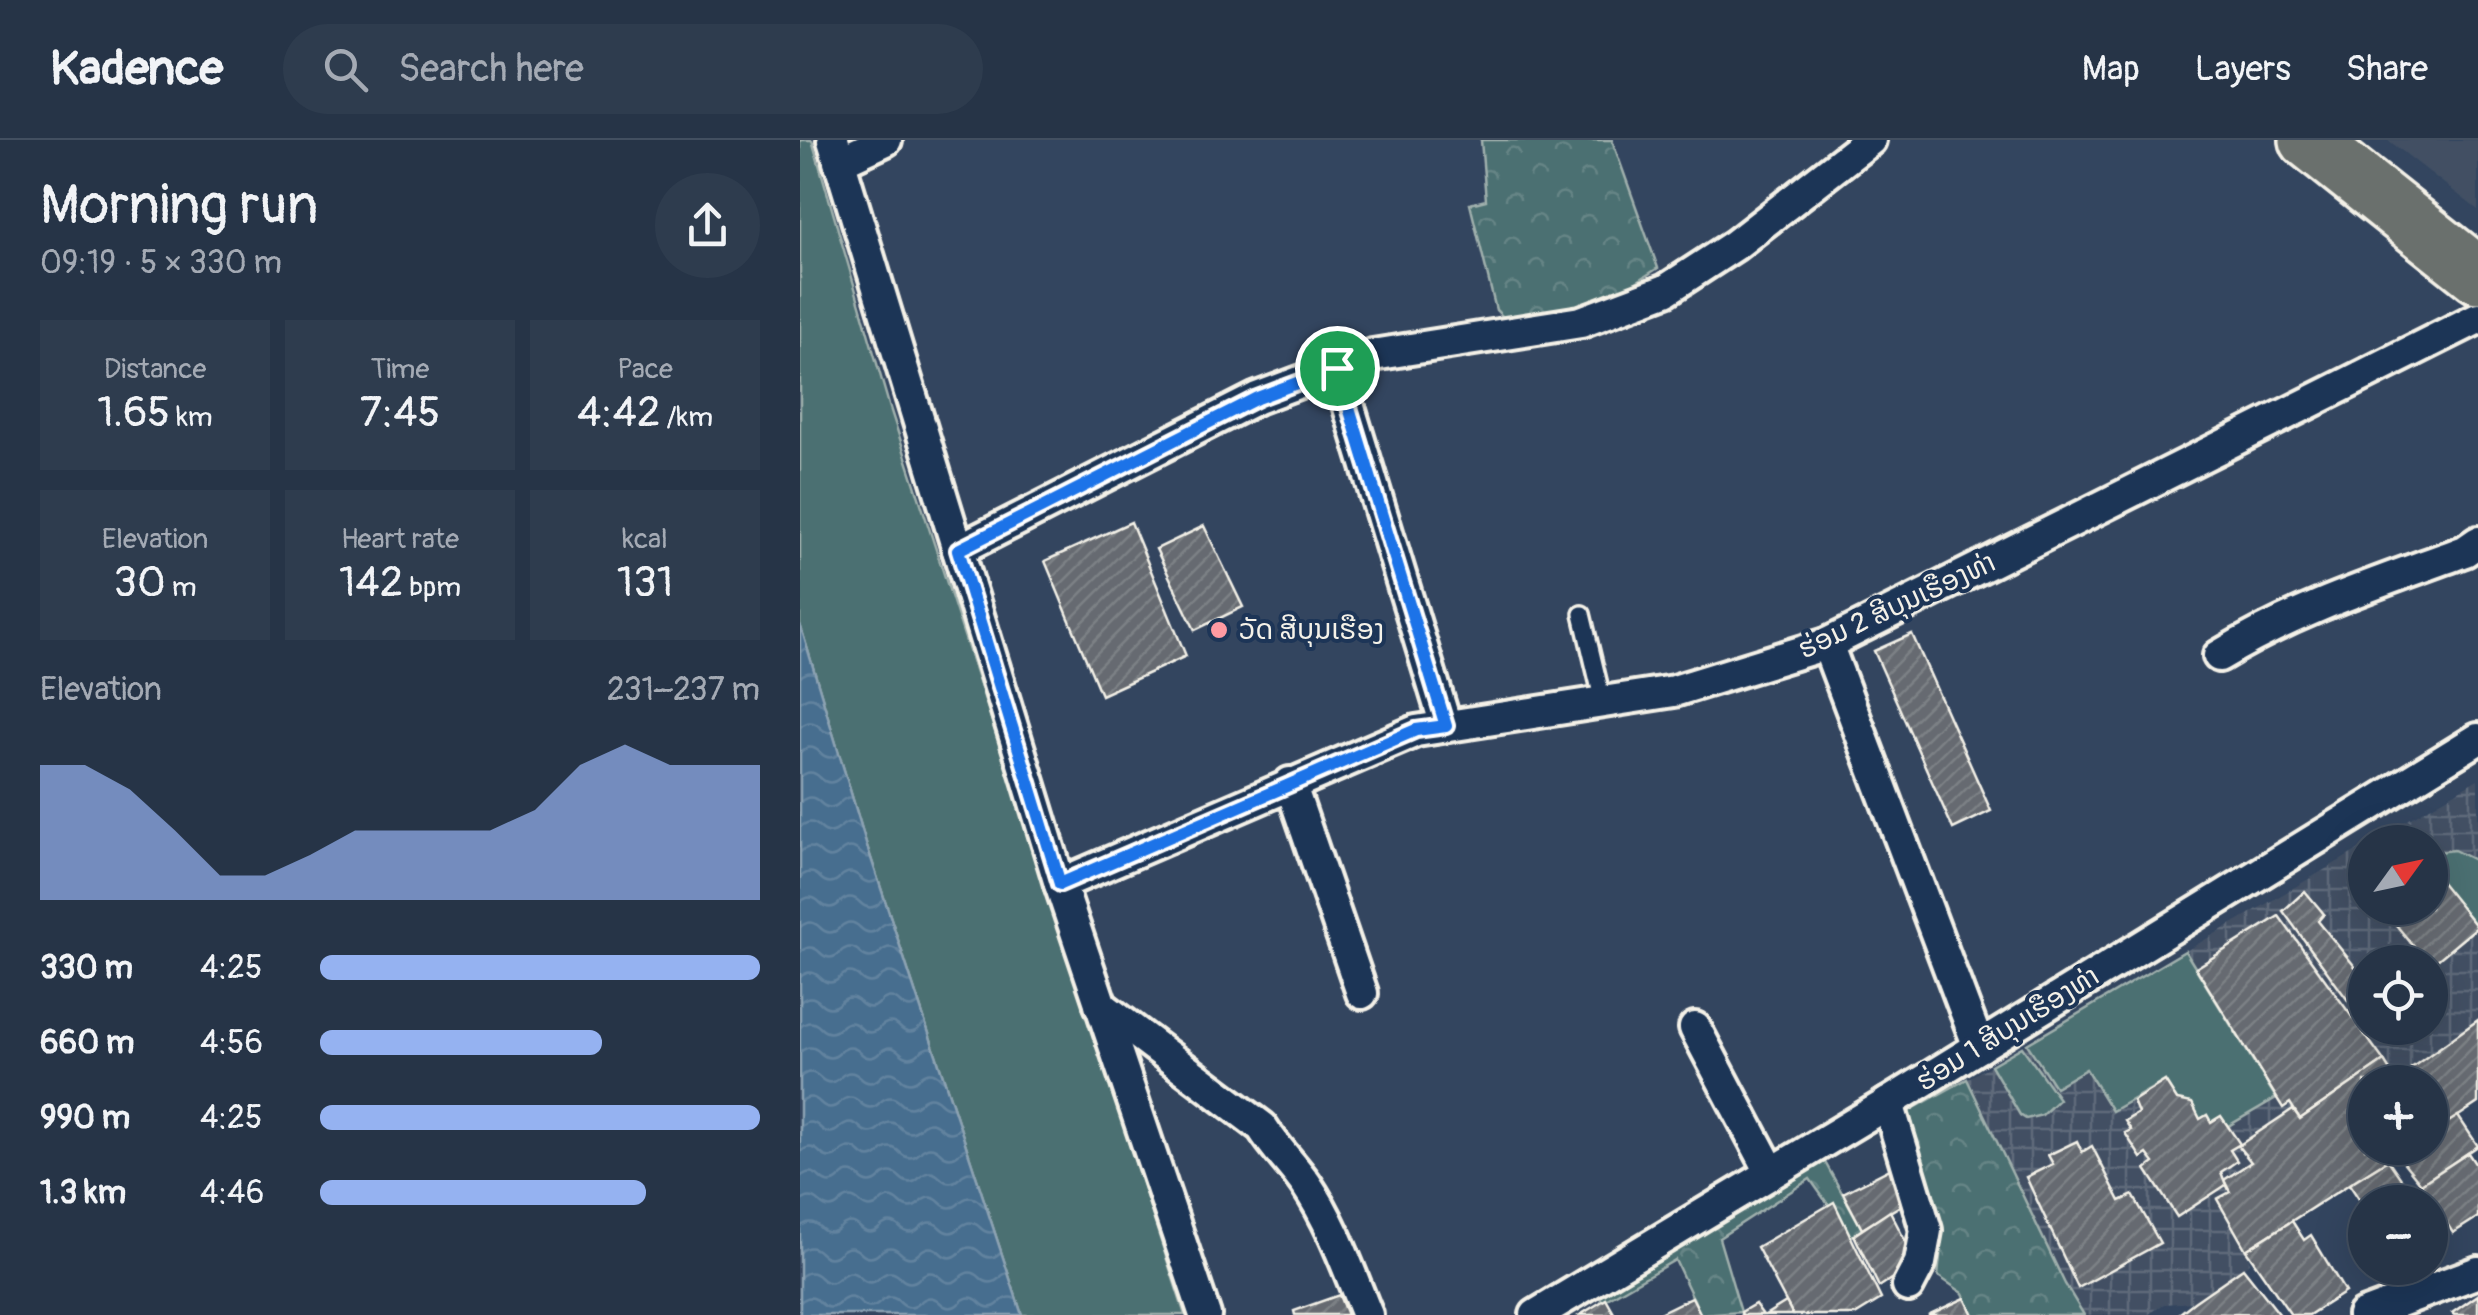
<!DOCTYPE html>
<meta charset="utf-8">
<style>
body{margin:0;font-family:Pangolin,"Noto Sans Lao",sans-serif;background:#2e3c4e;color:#f1f3f6;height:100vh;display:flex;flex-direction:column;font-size:38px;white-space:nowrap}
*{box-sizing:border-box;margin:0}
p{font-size:32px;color:#a4aab4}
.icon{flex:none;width:55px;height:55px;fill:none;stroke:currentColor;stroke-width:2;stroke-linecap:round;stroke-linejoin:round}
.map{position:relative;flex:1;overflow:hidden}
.side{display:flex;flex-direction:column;background:#263447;width:800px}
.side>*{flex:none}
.needle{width:65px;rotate:57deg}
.buttons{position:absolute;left:1548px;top:685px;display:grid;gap:20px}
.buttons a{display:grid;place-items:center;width:100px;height:100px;border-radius:50%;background:#263447;box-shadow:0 10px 40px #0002,0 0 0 2px #424f60;font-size:50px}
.pin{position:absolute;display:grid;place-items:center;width:85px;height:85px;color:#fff;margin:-42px;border:5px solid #fff;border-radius:50%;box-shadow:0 2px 10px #0007}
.round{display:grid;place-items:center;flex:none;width:105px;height:105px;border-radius:52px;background:#2e3c4e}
.overview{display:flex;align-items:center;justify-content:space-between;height:170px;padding:0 40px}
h1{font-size:55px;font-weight:600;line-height:75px}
.metrics{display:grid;grid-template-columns:repeat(3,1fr);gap:15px;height:170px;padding:10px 40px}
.metrics div{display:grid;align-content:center;border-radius:0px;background:#2e3c4e;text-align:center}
.metrics b{font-size:42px;font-weight:600}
.metrics small{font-size:28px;font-weight:400}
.metrics p{font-size:28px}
.chart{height:280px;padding:20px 40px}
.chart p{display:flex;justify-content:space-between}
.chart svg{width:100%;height:180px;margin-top:10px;fill:#95b2f1;opacity:.7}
ul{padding:0 40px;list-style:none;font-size:32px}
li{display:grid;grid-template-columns:160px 120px 1fr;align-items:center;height:75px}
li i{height:25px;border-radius:12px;background:#95b2f1}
header{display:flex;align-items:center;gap:60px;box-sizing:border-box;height:140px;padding:0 50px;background:#263447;border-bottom:2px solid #424f60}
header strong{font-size:48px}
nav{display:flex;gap:55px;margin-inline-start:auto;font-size:35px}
.search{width:700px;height:90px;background:#2e3c4e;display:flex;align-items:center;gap:25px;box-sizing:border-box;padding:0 35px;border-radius:55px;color:#a4aab4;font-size:38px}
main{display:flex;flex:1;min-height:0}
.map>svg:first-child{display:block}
</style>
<header>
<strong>Kadence</strong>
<div class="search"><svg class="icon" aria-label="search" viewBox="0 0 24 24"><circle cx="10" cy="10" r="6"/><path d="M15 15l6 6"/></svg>Search here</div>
<nav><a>Map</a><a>Layers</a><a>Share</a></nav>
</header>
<main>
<section class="side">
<div class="overview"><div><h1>Morning run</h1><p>09:19 · 5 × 330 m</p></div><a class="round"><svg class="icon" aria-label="share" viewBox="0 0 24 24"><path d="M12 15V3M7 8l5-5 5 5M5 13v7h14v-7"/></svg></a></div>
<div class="metrics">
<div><p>Distance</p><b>1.65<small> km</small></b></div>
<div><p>Time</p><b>7:45</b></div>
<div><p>Pace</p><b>4:42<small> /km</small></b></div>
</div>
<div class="metrics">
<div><p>Elevation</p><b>30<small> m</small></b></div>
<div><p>Heart rate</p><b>142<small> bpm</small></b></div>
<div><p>kcal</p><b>131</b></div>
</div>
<div class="chart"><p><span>Elevation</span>231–237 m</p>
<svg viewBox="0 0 160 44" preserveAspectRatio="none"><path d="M0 44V11L10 11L20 17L30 27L40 38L50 38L60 33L70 27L80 27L90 27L100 27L110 22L120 11L130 6L140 11L150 11L160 11V44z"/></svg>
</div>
<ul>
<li><b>330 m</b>4:25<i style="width:100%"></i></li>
<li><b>660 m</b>4:56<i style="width:64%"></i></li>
<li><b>990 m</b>4:25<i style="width:100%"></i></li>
<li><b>1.3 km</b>4:46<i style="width:74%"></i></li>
</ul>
</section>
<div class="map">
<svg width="1678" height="1175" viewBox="0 0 1678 1175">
<defs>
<pattern id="industrial-grid" width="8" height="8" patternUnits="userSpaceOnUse" patternTransform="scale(2.5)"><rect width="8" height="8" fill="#425064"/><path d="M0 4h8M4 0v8" fill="none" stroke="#5e6a7a"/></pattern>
<pattern id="forest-crowns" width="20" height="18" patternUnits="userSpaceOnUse" patternTransform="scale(2.5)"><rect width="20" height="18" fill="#4c7072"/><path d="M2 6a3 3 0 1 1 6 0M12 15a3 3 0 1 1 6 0" fill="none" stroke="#668586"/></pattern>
<pattern id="water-waves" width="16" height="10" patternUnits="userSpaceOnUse" patternTransform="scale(2.5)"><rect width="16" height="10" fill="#476e8f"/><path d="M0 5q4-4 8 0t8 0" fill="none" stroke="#62839f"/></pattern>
<pattern id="building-hatch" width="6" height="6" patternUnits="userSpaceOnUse" patternTransform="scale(2.5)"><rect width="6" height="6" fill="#666b71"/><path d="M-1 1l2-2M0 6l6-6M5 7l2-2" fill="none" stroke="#7c8185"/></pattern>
</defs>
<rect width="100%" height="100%" fill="#33455f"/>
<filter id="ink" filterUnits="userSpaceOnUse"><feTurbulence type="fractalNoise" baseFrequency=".01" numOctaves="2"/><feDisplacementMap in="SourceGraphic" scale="20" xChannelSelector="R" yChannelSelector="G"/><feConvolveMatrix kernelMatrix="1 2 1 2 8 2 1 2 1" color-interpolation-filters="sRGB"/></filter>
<g filter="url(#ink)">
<path fill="#425064" d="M1588,0H1678V70Z"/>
<path fill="url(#industrial-grid)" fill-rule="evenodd" d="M1678,639V963L1630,995V942H1565V1008H1609L1446,1110L1450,1123L1394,1162L1364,1164L1348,1175H1284L1265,1144L1167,939L1565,706V768H1630V702H1570ZM1565,822H1630V888H1565Z"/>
<g fill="#4c7072" stroke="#a0b0ad" stroke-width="2.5">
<path d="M0,0H12L89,265L385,1175H222L67,706L0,484Z"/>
<path d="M1654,710L1678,722V787L1630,732V713Z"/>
<path d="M1385,811L1476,958L1428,986L1421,977L1411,982L1407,975L1400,979L1392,963L1377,960L1365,941L1312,971L1286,929L1255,947L1227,904Z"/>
<path d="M1222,907L1259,959L1242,975L1226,979L1220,975L1191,925Z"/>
</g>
<g fill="url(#forest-crowns)" stroke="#a0b0ad" stroke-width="2.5">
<path d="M681,0H812L858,128L796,168L763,177H703L696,170L670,64L686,60Z"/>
<path d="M1167,939L1265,1144L1284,1175H1173L1163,1153L1138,1136L1142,1097L1109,971Z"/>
<path d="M1021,1015L1062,1089L1051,1097L1010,1039L919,1098L941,1172L901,1175L875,1120L802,1162L797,1145Z"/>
</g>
<path fill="url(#water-waves)" stroke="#8ca2b3" stroke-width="2.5" d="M0,484L67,706L222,1175H0Z"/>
<g fill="url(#building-hatch)" stroke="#f4f1e8" stroke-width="2.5">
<path d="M331,382L386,516L301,555L245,421Z"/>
<path d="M404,386L443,467L395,490L356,409Z"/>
<path d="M1112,494L1191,671L1153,689L1074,511Z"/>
<path d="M1632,731L1677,787L1630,826L1582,768H1630Z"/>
<path d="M1505,751L1524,774L1518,781L1565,839V874L1560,877L1483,771Z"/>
<path d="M1479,776L1584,921L1500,979L1490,963L1483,968L1396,828Z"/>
<path d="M1605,806L1618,822H1585Z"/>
<path d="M1678,880V963L1636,991L1630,981V942H1604L1600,936Z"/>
<path d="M1584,921L1597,942H1565V1008H1606L1446,1110L1417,1059L1430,1052L1424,1040L1451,1022L1438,1006L1493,969L1500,979Z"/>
<path d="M1365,941L1377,960L1392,963L1400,979L1407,975L1411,982L1421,976L1440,1004L1430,1010L1437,1021L1421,1032L1426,1045L1377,1077L1346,1029L1354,1023L1347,1014L1341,1018L1325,993L1331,990L1325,981L1338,973L1333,961Z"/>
<path d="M1658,976L1678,1006L1621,1044L1597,1014L1607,1008H1630V994Z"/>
<path d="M1277,1001L1282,1012L1292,1006L1320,1061L1333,1055L1360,1103L1278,1148L1226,1037L1253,1024L1248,1015Z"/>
<path d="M1668,1013L1678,1028V1077L1653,1093L1621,1044Z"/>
<path d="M1588,1020L1611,1053L1596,1062H1565V1068L1549,1044Z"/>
<path d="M1090,1029L1108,1061L1062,1089L1043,1053Z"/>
<path d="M1611,1053L1617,1062H1596Z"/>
<path d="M1034,1062L1081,1159L1055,1175H993L957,1107Z"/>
<path d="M1090,1071L1116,1122L1079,1147L1054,1095Z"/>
<path d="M1492,1081L1504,1100L1511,1095L1545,1152L1509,1175H1491L1446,1110Z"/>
<path d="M1630,1081L1644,1101L1630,1110Z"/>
<path d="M1443,1128L1480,1175L1380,1173L1394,1162Z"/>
<path d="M539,1155L547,1175H495L494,1171Z"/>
<path d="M1678,1155V1175H1654L1652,1173Z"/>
<path d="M892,1157L901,1175H855Z"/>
<path d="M1165,1158L1173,1175H1128Z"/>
<path d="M806,1159L815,1175H780Z"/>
<path d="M986,1162L993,1175H965Z"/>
<path d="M955,1164L963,1175H942L941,1172Z"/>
</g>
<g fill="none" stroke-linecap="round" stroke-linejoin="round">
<defs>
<path id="lane" d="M782,474L803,562"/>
<g id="street">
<path d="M33,0L260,744L405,1175"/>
<path d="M39,22L86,0"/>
<path d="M537,228L646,586"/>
<path d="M158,410L457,258L537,228L573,215L781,182L866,150L935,105L1070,0"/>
<path d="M1027,504L1179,907"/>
<path d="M1419,516C1496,469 1581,442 1665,411L1678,402"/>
<path d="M490,643L562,853"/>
<path d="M260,744L616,591L874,551L1027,504L1678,178"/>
<path d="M300,865L462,987C475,1008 492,1024 506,1044C533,1084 549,1131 567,1175"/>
<path d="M895,888L971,1032"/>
<path d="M1088,963L1126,1090L1120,1123L1108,1146"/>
<path d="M736,1175L1088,963L1678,599"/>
<path d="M1563,1175L1678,1132"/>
</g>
<path id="highway" d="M1508,0L1678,135"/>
</defs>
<use href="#lane" stroke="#f4f1e8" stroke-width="22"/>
<use href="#street" stroke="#f4f1e8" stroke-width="38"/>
<use href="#highway" stroke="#f4f1e8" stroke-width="62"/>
<use href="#lane" stroke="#1d3557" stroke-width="15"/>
<use href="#street" stroke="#1d3557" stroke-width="30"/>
<use href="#highway" stroke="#6a706d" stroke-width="55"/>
</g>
</g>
<g fill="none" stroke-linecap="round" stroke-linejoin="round" filter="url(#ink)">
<defs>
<path id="route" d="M537,228L646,586L616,590L260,744L158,410L457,258Z"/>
</defs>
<use href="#route" stroke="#fff" stroke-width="20"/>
<use href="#route" stroke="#1a73e8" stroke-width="12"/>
</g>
<circle fill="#ff9aa2" stroke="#1d3557" stroke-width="4" cx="419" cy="490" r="10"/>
<g text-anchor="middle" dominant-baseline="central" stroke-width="8" stroke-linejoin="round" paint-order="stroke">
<g font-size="28" fill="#f4f1e8" stroke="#1d3557">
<text transform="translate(1097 466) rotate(-25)">ຮ່ອມ 2 ສີບຸນເຮືອງທ່າ</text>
<text transform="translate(1208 889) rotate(-32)">ຮ່ອມ 1 ສີບຸນເຮືອງທ່າ</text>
</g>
<g font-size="28" fill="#f4f1e8" stroke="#1d3557" text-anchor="start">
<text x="439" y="490">ວັດ ສີບຸນເຮືອງ</text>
</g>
</g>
</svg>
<div class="buttons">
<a><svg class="needle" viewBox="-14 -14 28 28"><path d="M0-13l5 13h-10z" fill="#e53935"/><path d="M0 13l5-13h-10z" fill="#a4aab4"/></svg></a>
<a><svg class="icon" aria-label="locate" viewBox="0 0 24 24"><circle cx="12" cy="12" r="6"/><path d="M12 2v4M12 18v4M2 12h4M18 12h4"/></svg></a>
<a>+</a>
<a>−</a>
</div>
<div class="pin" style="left:537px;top:228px;background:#1e9e55"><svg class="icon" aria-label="arrive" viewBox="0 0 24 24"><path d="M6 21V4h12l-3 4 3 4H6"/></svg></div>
</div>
</main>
